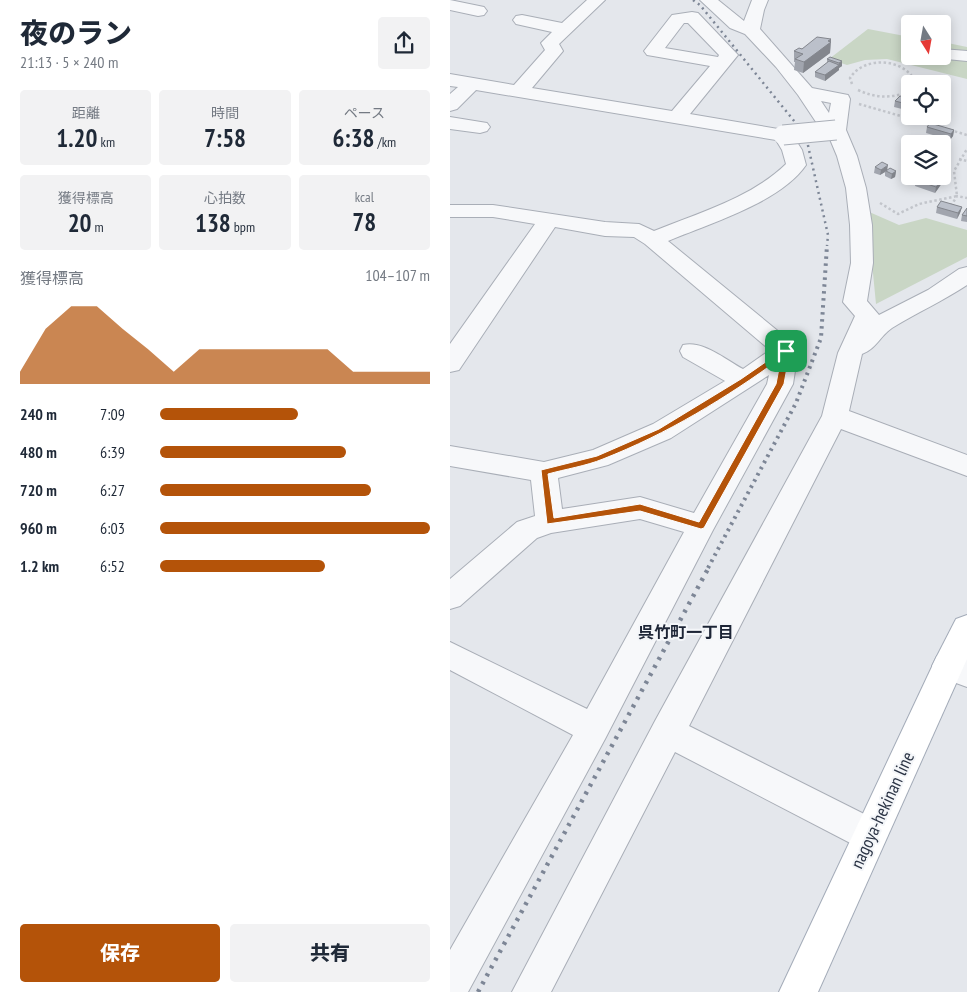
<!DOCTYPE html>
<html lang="ja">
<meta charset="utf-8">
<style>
body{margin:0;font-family:"PT Sans Narrow","Noto Sans JP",sans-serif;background:#f2f2f3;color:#1f2937;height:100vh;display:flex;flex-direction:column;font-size:19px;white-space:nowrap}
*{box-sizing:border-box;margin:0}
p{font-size:16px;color:#747a83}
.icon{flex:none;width:28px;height:28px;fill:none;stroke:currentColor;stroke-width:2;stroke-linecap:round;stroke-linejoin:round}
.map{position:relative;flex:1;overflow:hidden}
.side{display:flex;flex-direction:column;background:#fff;width:450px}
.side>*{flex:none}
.needle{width:32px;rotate:169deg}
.controls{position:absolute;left:451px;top:15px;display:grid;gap:10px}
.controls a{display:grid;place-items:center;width:50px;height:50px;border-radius:5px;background:#fff;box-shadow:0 2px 12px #0003;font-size:25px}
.pin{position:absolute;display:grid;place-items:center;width:42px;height:42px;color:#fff;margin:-21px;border-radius:10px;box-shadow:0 2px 8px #0006}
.round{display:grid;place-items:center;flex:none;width:52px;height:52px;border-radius:5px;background:#f2f2f3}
.summary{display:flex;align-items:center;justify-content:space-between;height:85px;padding:0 20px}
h1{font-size:28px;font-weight:800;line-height:38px}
.figures{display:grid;grid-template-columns:repeat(3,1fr);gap:8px;height:85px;padding:5px 20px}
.figures div{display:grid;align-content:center;border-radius:5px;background:#f2f2f3;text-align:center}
.figures b{font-size:25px;font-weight:800}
.figures small{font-size:14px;font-weight:400}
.figures p{font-size:14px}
.chart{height:140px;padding:10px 20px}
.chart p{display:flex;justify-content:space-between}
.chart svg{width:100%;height:90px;margin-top:5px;fill:#b45309;opacity:.7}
.action{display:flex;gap:10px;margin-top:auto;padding:10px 20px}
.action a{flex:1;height:58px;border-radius:5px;background:#b45309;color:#fff;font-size:20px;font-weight:800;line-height:58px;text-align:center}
.action a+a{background:#f2f2f3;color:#1f2937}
ul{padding:0 20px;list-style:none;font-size:16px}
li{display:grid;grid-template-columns:80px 60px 1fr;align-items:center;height:38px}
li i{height:12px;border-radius:6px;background:#b45309}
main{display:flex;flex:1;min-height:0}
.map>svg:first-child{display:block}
</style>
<main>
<section class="side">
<div class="summary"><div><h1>夜のラン</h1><p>21:13 · 5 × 240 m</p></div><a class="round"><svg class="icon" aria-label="share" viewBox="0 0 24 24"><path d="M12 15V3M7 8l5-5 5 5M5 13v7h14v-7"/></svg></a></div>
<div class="figures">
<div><p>距離</p><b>1.20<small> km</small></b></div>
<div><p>時間</p><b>7:58</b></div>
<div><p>ペース</p><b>6:38<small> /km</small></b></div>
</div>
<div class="figures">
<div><p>獲得標高</p><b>20<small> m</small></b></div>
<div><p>心拍数</p><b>138<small> bpm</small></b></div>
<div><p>kcal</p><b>78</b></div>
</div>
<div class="chart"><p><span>獲得標高</span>104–107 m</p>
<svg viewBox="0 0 160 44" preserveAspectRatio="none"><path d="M0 44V38L10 17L20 6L30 6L40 17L50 27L60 38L70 27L80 27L90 27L100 27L110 27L120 27L130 38L140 38L150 38L160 38V44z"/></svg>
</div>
<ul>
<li><b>240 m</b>7:09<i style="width:51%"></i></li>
<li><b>480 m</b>6:39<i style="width:69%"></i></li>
<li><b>720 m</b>6:27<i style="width:78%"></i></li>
<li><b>960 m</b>6:03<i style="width:100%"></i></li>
<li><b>1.2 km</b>6:52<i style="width:61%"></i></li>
</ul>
<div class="action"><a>保存</a><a>共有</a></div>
</section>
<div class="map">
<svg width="517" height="992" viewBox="0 0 517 992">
<rect width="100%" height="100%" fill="#e4e7ec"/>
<g fill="#c9d6c5">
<path d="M418,29L460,37V56H492L493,42L517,47V79L437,59L415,60L397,65L379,59Z"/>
<path d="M417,211L449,225L476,218L517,230V257L426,304Z"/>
</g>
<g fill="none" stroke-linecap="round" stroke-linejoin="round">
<defs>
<g id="minor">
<path d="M0,0L34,7L37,11L34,15L28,16L0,10Z"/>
<path d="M137,0H155L109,44L113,51L82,88L222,111L260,66L203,56L197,55L194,51L222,15L242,12L248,13L288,55L240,114L340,131L352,150L356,165C331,202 259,224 218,241L345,345L348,351L343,384L263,530L155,739L18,992H0V950L123,735L0,670V642L137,709L234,532L190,519L101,533L87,538L10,606L0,609V579L67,522L85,516L81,480L0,466V446L94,462L143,450L203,424L275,381L233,357L230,351L233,345C253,340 276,360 293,369L320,350L195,244L184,237L155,236L105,227L9,370L0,372V344L85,224L43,217H0V205H43L155,222L189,224L204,231C248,213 301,198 336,164L332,150L326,140L26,90L7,109L0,111V94L8,87L0,86V74L64,85L95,50L91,43L102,32L66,24L63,20L66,16L72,15L112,23ZM234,23H238L269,55L268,57L215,48ZM319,375L317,384L244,513L190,497L112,509L108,478L158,465L221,438Z"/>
<path d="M250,0H268L294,21L302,0H318L314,10L310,29L362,88L398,95L400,99L396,130L407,156L416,188L422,225L423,263L417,301L429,315L478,290L509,269L517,267V285C493,301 466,313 442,328C430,336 426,349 412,354L399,411L517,455V476L391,429L239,726L432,823L437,835L432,847L420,852L408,847L225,752L101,992H62L205,721L372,416L388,353L405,316L393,302L401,263L400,225L396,188L387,156L377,132L366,122L348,95L326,67L295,34L280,28ZM371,101L381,103L379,113Z"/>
<path d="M492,49L517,51V61L486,58L485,56H492Z"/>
<path d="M0,117L37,123L40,127L37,131L30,133L0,129Z"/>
<path d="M498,652L517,659V687L487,676L482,666L487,656Z"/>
</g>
<path id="major" d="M517,615V659L368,992H329L487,656L506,619Z"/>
</defs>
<use href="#minor" stroke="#a9aeb7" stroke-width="2"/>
<use href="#major" stroke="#a3abb8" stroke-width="2"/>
<g stroke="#c2c5cb" stroke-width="2.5" stroke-dasharray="2.5 2.5" stroke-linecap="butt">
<path d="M402,84L400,78C414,55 457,58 466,84"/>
<path d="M408,90C425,98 442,99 460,91"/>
<path d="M409,104L482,125"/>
<path d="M500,130L517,135"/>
<path d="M509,159L517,161"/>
<path d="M430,203L448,214L469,204L507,196L504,171L517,149"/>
<path d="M501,206L507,196L517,198"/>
</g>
<use href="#minor" fill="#f7f8fa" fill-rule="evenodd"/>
<use href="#major" fill="#fff" fill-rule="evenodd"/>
<path stroke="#7d8696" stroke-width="2.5" stroke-dasharray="2 4" stroke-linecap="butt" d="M243,0L250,5L349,127L357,141L378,235L377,246"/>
<path stroke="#7d8696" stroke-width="4" stroke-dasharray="2.5 4.5" stroke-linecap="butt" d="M258,568L346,403L371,338L377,245"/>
<path stroke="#7d8696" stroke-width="4.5" stroke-dasharray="3 6" stroke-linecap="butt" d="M28,992L259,567"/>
<defs>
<path id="minor-bridge" d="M333,135L386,130"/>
</defs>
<use href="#minor-bridge" stroke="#a9aeb7" stroke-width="21" stroke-linecap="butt"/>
<use href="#minor-bridge" stroke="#f7f8fa" stroke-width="19"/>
</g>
<g fill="#a1a5ae">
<path d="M381,39L380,53L353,73L344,70L345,62H344V51Z"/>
<path d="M377,59L392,61V66L389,68V70L375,81L365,77V72L377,63Z"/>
<path d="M460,98V106L456,110L444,107L445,101Z"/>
<path d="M477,127L504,130L503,136L500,140L476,133Z"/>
<path d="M425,167L446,171L445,177L441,179L435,176V172L430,175L424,173Z"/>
<path d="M466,180L492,183L485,193L465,186Z"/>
<path d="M487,207H512L510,213L507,219L486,213Z"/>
<path d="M517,209V222L511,221L512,215Z"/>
</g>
<g fill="#83868d">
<path d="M381,39L380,53L353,73L354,62Z"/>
<path d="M392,61V66L389,68V70L375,81V75L389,65V63Z"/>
<path d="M460,101V106L456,110L457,104Z"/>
<path d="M504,130L503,136L500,140L501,134Z"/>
<path d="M438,165L437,171H436L435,172L430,175L431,170Z"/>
<path d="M446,171L445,177L441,179L442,174Z"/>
<path d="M494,178L492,183L485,193L486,187Z"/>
<path d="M512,207L510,213L507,219L508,213Z"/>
</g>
<g fill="#bbc0ca" stroke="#83868d">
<path d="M367,37L381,39L378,41L381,42L354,62L345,59L353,54L344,51L349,48L352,49Z"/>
<path d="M380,57L392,61L389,63L377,59Z"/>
<path d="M379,61L389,65L375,75L365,72Z"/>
<path d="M450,96L460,98V101L457,104L445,101Z"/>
<path d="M480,123L504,130L501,134L477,127Z"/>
<path d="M432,162L438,165L431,170L425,167Z"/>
<path d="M440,168L446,171L442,174L436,171Z"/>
<path d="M469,176H489L494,178L486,187L466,180Z"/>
<path d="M491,201L512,207L508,213L487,207Z"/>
<path d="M517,208V216L512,215Z"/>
</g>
<path fill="#b45309" stroke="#fff" fill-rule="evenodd" d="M336,348L340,351L334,384L254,528L251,529L190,511L97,524L91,470L147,456L209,429L291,379ZM331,358L326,384L249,522L190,504L104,518L98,474C116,469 136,466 153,459C217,434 276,398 331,358Z"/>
<g text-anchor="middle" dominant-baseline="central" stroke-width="4" stroke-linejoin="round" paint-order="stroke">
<g font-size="16" font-weight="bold" fill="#1d2536" stroke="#f4f6f9">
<text x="236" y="632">呉竹町一丁目</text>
</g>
<g font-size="18" fill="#2b3445" stroke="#f4f6f9">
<text transform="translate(432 810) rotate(-65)">nagoya-hekinan line</text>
</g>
</g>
</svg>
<div class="controls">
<a><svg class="needle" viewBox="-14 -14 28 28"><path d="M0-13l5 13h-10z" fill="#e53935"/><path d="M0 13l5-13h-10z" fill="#747a83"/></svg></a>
<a><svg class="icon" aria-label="locate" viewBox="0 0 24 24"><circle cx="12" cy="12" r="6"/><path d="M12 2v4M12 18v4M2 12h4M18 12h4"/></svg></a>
<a><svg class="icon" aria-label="layers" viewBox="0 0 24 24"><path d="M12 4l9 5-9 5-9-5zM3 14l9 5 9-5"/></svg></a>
</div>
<div class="pin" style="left:336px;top:351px;background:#1e9e55"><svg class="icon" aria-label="arrive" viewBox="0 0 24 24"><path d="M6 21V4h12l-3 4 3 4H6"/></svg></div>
</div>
</main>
